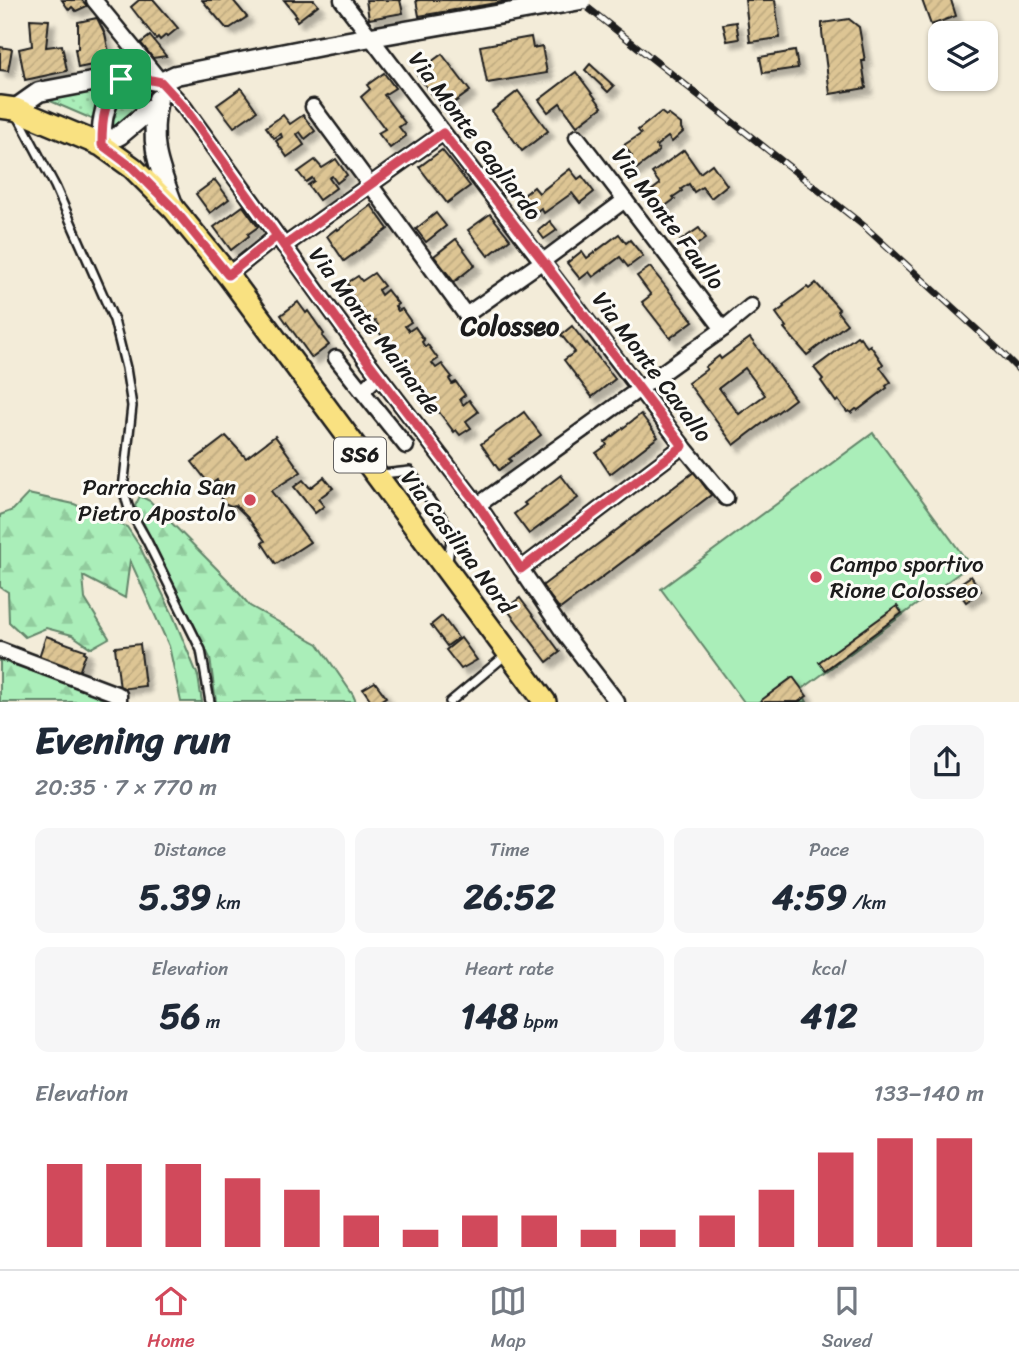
<!DOCTYPE html>
<meta charset="utf-8">
<style>
body{margin:0;font-family:Sriracha,sans-serif;background:#f6f6f7;color:#1f2937;height:100vh;display:flex;flex-direction:column;font-size:26px;white-space:nowrap}
*{box-sizing:border-box;margin:0}
p{font-size:23px;color:#747a83}
.icon{flex:none;width:38px;height:38px;fill:none;stroke:currentColor;stroke-width:2;stroke-linecap:round;stroke-linejoin:round}
.map{position:relative;height:702px;overflow:hidden}
.drawer{display:flex;flex-direction:column;background:#fff;flex:1}
.drawer>*{flex:none}
.controls{position:absolute;left:928px;top:21px;display:grid;gap:14px}
.controls a{display:grid;place-items:center;width:70px;height:70px;border-radius:14px;background:#fff;box-shadow:0 2px 5px #0004;font-size:35px}
.pin{position:absolute;display:grid;place-items:center;width:60px;height:60px;color:#fff;margin:-30px;border-radius:14px;box-shadow:0 4px 10px #0006}
.round{display:grid;place-items:center;flex:none;width:74px;height:74px;border-radius:14px;background:#f6f6f7}
.overview{display:flex;align-items:center;justify-content:space-between;height:119px;padding:0 35px}
h1{font-size:38px;font-weight:700;line-height:52px}
.figures{display:grid;grid-template-columns:repeat(3,1fr);gap:10px;height:119px;padding:7px 35px}
.figures div{display:grid;align-content:center;border-radius:14px;background:#f6f6f7;text-align:center}
.figures b{font-size:35px;font-weight:700}
.figures small{font-size:19px;font-weight:400}
.figures p{font-size:19px}
.chart{height:196px;padding:14px 35px}
.chart p{display:flex;justify-content:space-between}
.chart svg{width:100%;height:126px;margin-top:7px;stroke:#d1495b;stroke-width:6}
.dock{display:flex;justify-content:space-around;align-items:center;height:98px;border-top:2px solid #e0e1e3;background:#fff;font-size:19px;color:#747a83}
.dock a{display:grid;justify-items:center;gap:4px}
.dock .selected{color:#d1495b}
.map>svg:first-child{display:block}
</style>
<div class="map">
<svg width="1019" height="702" viewBox="0 0 1019 702">
<defs>
<pattern id="grass-dots" width="8" height="8" patternUnits="userSpaceOnUse" patternTransform="scale(1.75)"><rect width="8" height="8" fill="#aaeeb9"/><path d="M2 2h.1M6 6h.1" fill="none" stroke="#92cc9e" stroke-width="1.8" stroke-linecap="round"/></pattern>
<pattern id="forest-firs" width="22" height="20" patternUnits="userSpaceOnUse" patternTransform="scale(1.75)"><rect width="22" height="20" fill="#aaeeb9"/><path d="M5 1l3.5 6h-7zM16 11l3.5 6h-7z" fill="#92cc9e"/></pattern>
<pattern id="building-hatch" width="6" height="6" patternUnits="userSpaceOnUse" patternTransform="scale(1.75)"><rect width="6" height="6" fill="#ddc594"/><path d="M-1 1l2-2M0 6l6-6M5 7l2-2" fill="none" stroke="#bda97f"/></pattern>
<filter id="shadow"><feDropShadow dx="6" dy="6" stdDeviation="2" flood-color="#0004"/></filter>
</defs>
<rect width="100%" height="100%" fill="#f3ecd9"/>
<filter id="ink" filterUnits="userSpaceOnUse"><feTurbulence type="fractalNoise" baseFrequency=".0143" numOctaves="2"/><feDisplacementMap in="SourceGraphic" scale="14" xChannelSelector="R" yChannelSelector="G"/><feConvolveMatrix kernelMatrix="1 2 1 2 8 2 1 2 1" color-interpolation-filters="sRGB"/></filter>
<g filter="url(#ink)">
<g fill="url(#grass-dots)" stroke="#63856a" stroke-width="2">
<path d="M136,85L141,88L146,94L144,101L115,131L112,118L115,95L123,88Z"/>
<path d="M102,89L97,111L99,122L41,97Z"/>
</g>
<g fill="url(#forest-firs)" stroke="#63856a" stroke-width="2">
<path d="M28,494L74,504L127,527L139,545L172,613L198,676L202,702H181L169,646L130,560L125,598L83,576L85,599L109,638L91,648L72,635L46,628L25,637L9,622L8,592L0,587V515L13,510Z"/>
<path d="M140,496L150,501L227,579L250,606L318,644L353,695L356,702H216L210,658L135,506Z"/>
<path d="M0,660L92,692L105,702H0Z"/>
</g>
<path fill="#aaeeb9" stroke="#63856a" stroke-width="2" d="M873,433L970,565L801,690L807,702H744L661,589Z"/>
<g fill="url(#building-hatch)" stroke="#1c1c1c" stroke-width="2" fill-rule="evenodd" filter="url(#shadow)">
<path d="M62,0H82L87,6L76,11L72,7L69,10Z"/>
<path d="M139,0H154L178,28L167,37L166,35L160,40L158,37L156,39L131,7Z"/>
<path d="M202,0H233L247,17L230,28H226Z"/>
<path d="M284,0H314L318,5L297,21L294,17L297,16Z"/>
<path d="M366,0H400L403,13L369,19Z"/>
<path d="M416,0H506L508,1L419,16Z"/>
<path d="M745,0H775L780,38L750,42Z"/>
<path d="M922,0H951L956,16L931,25Z"/>
<path d="M97,18L105,34L111,61L78,68L75,49H78V22Z"/>
<path d="M30,19L49,20L46,47L62,45L67,71L25,80L19,49L32,46Z"/>
<path d="M849,19L859,27L865,61H862L866,88L830,94L822,32V23Z"/>
<path d="M736,22L739,39L727,41L723,24Z"/>
<path d="M150,36L166,56L153,58L141,43Z"/>
<path d="M531,37L533,48L542,46L547,73L487,83L480,46Z"/>
<path d="M0,47L12,49L8,71L0,70Z"/>
<path d="M795,51L798,68L763,73L760,57Z"/>
<path d="M442,54L470,91L444,110L416,73Z"/>
<path d="M590,64L614,86L608,92L585,70Z"/>
<path d="M576,72L602,107L577,126L560,103L548,112L539,100Z"/>
<path d="M384,73L395,88L384,95L405,123L399,127L406,136L390,148L378,133L385,129L361,97L370,89L367,85Z"/>
<path d="M241,88L257,111L234,127L217,105Z"/>
<path d="M518,91L548,131L522,151L492,111Z"/>
<path d="M661,112L666,116L668,114L681,124V128L683,132L672,142L668,137L656,146L659,150L655,155L632,172L626,164L632,156L624,145L641,134L638,130Z"/>
<path d="M283,115L290,124L303,115L315,131L305,139L300,132L297,134L304,145L287,157L276,141L282,137L281,134L274,138L266,127Z"/>
<path d="M442,150L470,186L447,203L419,167Z"/>
<path d="M684,150L700,173L712,164L727,185L711,198L702,187L694,192L689,184L681,189L682,191L673,197L675,199L664,207L651,191L660,184L652,173Z"/>
<path d="M336,159L347,175L337,183L332,176L329,178L336,188L319,200L308,185L314,181L312,178L306,182L298,172L315,160L322,168Z"/>
<path d="M570,169L578,179L582,176L594,192L580,203L572,193L544,213L541,208L532,215L519,199L534,187L539,193Z"/>
<path d="M215,180L229,199L210,213L196,194Z"/>
<path d="M371,205L388,229L344,261L327,236L337,228L338,230Z"/>
<path d="M243,206L258,227L248,234L249,236L231,250L214,227Z"/>
<path d="M436,213L446,226L426,242L416,229Z"/>
<path d="M490,214L510,239L488,256L468,230Z"/>
<path d="M550,221L557,230L544,239L538,231Z"/>
<path d="M699,228L706,238L687,252L680,241Z"/>
<path d="M619,234L626,243L630,240L643,256L628,267L620,257L593,277L589,272L580,279L567,263L582,251L587,258Z"/>
<path d="M456,239L475,265L454,282L434,256Z"/>
<path d="M650,267L693,321L670,338L642,302L651,295L637,276Z"/>
<path d="M374,273L384,286L378,290L381,295L387,290L398,304L395,306L398,311L402,309L411,322L405,326L409,331L415,327L424,340L422,342L425,347L428,345L438,359L432,363L436,368L442,364L452,377L449,379L452,384L456,382L465,395L460,399L463,405L469,400L478,412L466,421L471,428L460,435L456,430L454,432L430,400L432,398L429,394L427,396L403,364L405,362L401,357L399,359L376,328L378,325L375,321L372,323L349,291L351,289L347,283L358,276L362,281Z"/>
<path d="M816,283L839,309L837,311L847,324L807,355L784,328L786,327L776,313L784,307L783,305L807,287L809,289Z"/>
<path d="M298,302L306,313L308,311L324,334L322,336L329,345L312,358L281,315Z"/>
<path d="M572,326L586,344L587,343L615,379L592,397L564,360L575,352L561,335Z"/>
<path d="M857,336L859,338L860,337L867,347L870,345L883,364L880,367L891,382L886,386L887,388L858,410L856,409L851,413L849,411L847,412L838,400L836,402L821,381L823,379L814,368Z"/>
<path d="M750,338L795,399L734,445L688,383L707,369L705,367L719,356L721,359ZM745,368L765,395L739,414L719,388Z"/>
<path d="M524,412L541,435L509,459L511,461L499,470L481,444Z"/>
<path d="M641,414L658,437L610,474L596,453L607,445L605,442Z"/>
<path d="M226,436L246,458L275,436L301,472L271,491L310,542L276,564L262,543L265,541L247,517L235,505L231,506L222,502L221,494L224,490L217,480L210,485L192,462Z"/>
<path d="M694,472L711,495L560,609L542,586Z"/>
<path d="M561,475L578,498L529,534L514,514L526,505L524,503Z"/>
<path d="M324,477L333,488L318,499L324,506L315,513L294,487L303,480L310,488Z"/>
<path d="M971,576L981,591L966,602L955,587Z"/>
<path d="M520,598L560,652L547,662L506,608Z"/>
<path d="M897,606L902,613L825,670L819,662Z"/>
<path d="M442,616L458,638L447,646L431,625Z"/>
<path d="M46,636L85,650L84,652L86,653L77,678L37,663Z"/>
<path d="M461,638L477,660L461,669L446,650Z"/>
<path d="M140,644L145,686L120,689L115,647Z"/>
<path d="M793,677L807,696L798,702H759Z"/>
<path d="M375,682L386,697L378,702H372L363,689Z"/>
</g>
<g fill="none" stroke-linecap="round" stroke-linejoin="round">
<defs>
<g id="service">
<path d="M18,116L55,186L114,320L126,368L132,406L123,489L129,509L146,539L201,650L210,702"/>
<path d="M382,474L410,471L452,532L448,561"/>
<path d="M450,702L506,655"/>
</g>
<g id="minor">
<path d="M94,0L161,82L184,107L369,363L478,505L564,633L617,702"/>
<path d="M342,0L683,446L726,498"/>
<path d="M313,107L466,315L543,261L625,200"/>
<path d="M577,137L723,329"/>
<path d="M284,246L443,133"/>
<path d="M228,275L277,236"/>
<path d="M336,358L362,391"/>
<path d="M378,376L362,391L406,446"/>
<path d="M478,505L723,329L751,306"/>
<path d="M521,569L683,446"/>
<path d="M0,650L119,695V702"/>
</g>
<g id="tertiary">
<path d="M121,79C104,106 102,114 101,145L120,135L157,104"/>
<path d="M158,99C149,145 158,165 174,207"/>
<path d="M15,109L39,92L97,81L141,78L161,82L176,75L326,45L542,7"/>
</g>
<path id="primary" d="M0,107L15,109L101,145L133,168L174,209L228,275L545,702"/>
</defs>
<use href="#service" stroke="#1c1c1c" stroke-width="12"/>
<use href="#minor" stroke="#1c1c1c" stroke-width="19"/>
<use href="#tertiary" stroke="#1c1c1c" stroke-width="23"/>
<use href="#primary" stroke="#1c1c1c" stroke-width="26"/>
<use href="#service" stroke="#fdfcf7" stroke-width="7"/>
<use href="#minor" stroke="#fdfcf7" stroke-width="14"/>
<use href="#tertiary" stroke="#fdfcf7" stroke-width="18"/>
<use href="#primary" stroke="#f9e181" stroke-width="21"/>
<defs>
<path id="rail" d="M578,0L864,226L997,348L1019,370"/>
</defs>
<use href="#rail" stroke="#1c1c1c" stroke-width="7"/>
<use href="#rail" stroke="#fdfcf7" stroke-width="4.5" stroke-dasharray="13" stroke-linecap="butt"/>
<defs>
<path id="tertiary-bridge" d="M542,7L581,0"/>
</defs>
<use href="#tertiary-bridge" stroke="#1c1c1c" stroke-width="23" stroke-linecap="butt"/>
<use href="#tertiary-bridge" stroke="#fdfcf7" stroke-width="18"/>
</g>
</g>
<g fill="none" stroke-linecap="round" stroke-linejoin="round" filter="url(#ink)">
<defs>
<path id="route" d="M121,79C104,107 102,113 102,145L133,168L174,209L228,275L277,236L284,246L443,133L543,261L683,446L521,569L478,505L369,363L284,246L277,236L184,107L161,82L141,78L121,79"/>
</defs>
<use href="#route" stroke="#fff" stroke-width="14"/>
<use href="#route" stroke="#d1495b" stroke-width="9"/>
</g>
<g fill="#d1495b" stroke="#fdfcf7" stroke-width="2.5">
<circle cx="250" cy="500" r="7"/>
<circle cx="816" cy="577" r="7"/>
</g>
<g text-anchor="middle" dominant-baseline="central" stroke-width="6" stroke-linejoin="round" paint-order="stroke">
<rect fill="#fdfcf7" stroke="#605f5e" stroke-width="2" x="334" y="437.5" width="52" height="35" rx="5"/>
<g font-size="21" font-weight="bold" fill="#1c1c1c">
<text x="360" y="455">SS6</text>
</g>
<g font-size="23" fill="#1c1c1c" stroke="#fdfcf7">
<text transform="translate(475 136) rotate(53)">Via Monte Gagliardo</text>
<text transform="translate(668 219) rotate(53)">Via Monte Faullo</text>
<text transform="translate(375 331) rotate(53)">Via Monte Mainarde</text>
<text transform="translate(652 367) rotate(53)">Via Monte Cavallo</text>
<text transform="translate(458 542) rotate(53)">Via Casilina Nord</text>
</g>
<g font-size="23" fill="#1c1c1c" stroke="#fdfcf7" text-anchor="end">
<text x="236" y="487">Parrocchia San<tspan x="236" dy="26">Pietro Apostolo</tspan></text>
<text x="830" y="564" text-anchor="start">Campo sportivo<tspan x="830" dy="26">Rione Colosseo</tspan></text>
</g>
<g font-size="26" font-weight="bold" fill="#1c1c1c" stroke="#fdfcf7">
<text x="510" y="326">Colosseo</text>
</g>
</g>
</svg>
<div class="controls">
<a><svg class="icon" aria-label="layers" viewBox="0 0 24 24"><path d="M12 4l9 5-9 5-9-5zM3 14l9 5 9-5"/></svg></a>
</div>
<div class="pin" style="left:121px;top:79px;background:#1e9e55"><svg class="icon" aria-label="arrive" viewBox="0 0 24 24"><path d="M6 21V4h12l-3 4 3 4H6"/></svg></div>
</div>
<section class="drawer">
<div class="overview"><div><h1>Evening run</h1><p>20:35 · 7 × 770 m</p></div><a class="round"><svg class="icon" aria-label="share" viewBox="0 0 24 24"><path d="M12 15V3M7 8l5-5 5 5M5 13v7h14v-7"/></svg></a></div>
<div class="figures">
<div><p>Distance</p><b>5.39<small> km</small></b></div>
<div><p>Time</p><b>26:52</b></div>
<div><p>Pace</p><b>4:59<small> /km</small></b></div>
</div>
<div class="figures">
<div><p>Elevation</p><b>56<small> m</small></b></div>
<div><p>Heart rate</p><b>148<small> bpm</small></b></div>
<div><p>kcal</p><b>412</b></div>
</div>
<div class="chart"><p><span>Elevation</span>133–140 m</p>
<svg viewBox="0 0 160 44" preserveAspectRatio="none"><path d="M5 44V15M15 44V15M25 44V15M35 44V20M45 44V24M55 44V33M65 44V38M75 44V33M85 44V33M95 44V38M105 44V38M115 44V33M125 44V24M135 44V11M145 44V6M155 44V6"/></svg>
</div>
</section>
<nav class="dock">
<a class="selected"><svg class="icon" aria-label="home" viewBox="0 0 24 24"><path d="M3 11l9-7 9 7M6 9v11h12V9"/></svg>Home</a>
<a><svg class="icon" aria-label="map" viewBox="0 0 24 24"><path d="M3 6l6-2 6 2 6-2v14l-6 2-6-2-6 2zM9 4v14M15 6v14"/></svg>Map</a>
<a><svg class="icon" aria-label="saved" viewBox="0 0 24 24"><path d="M7 4h10v16l-5-4-5 4z"/></svg>Saved</a>
</nav>
